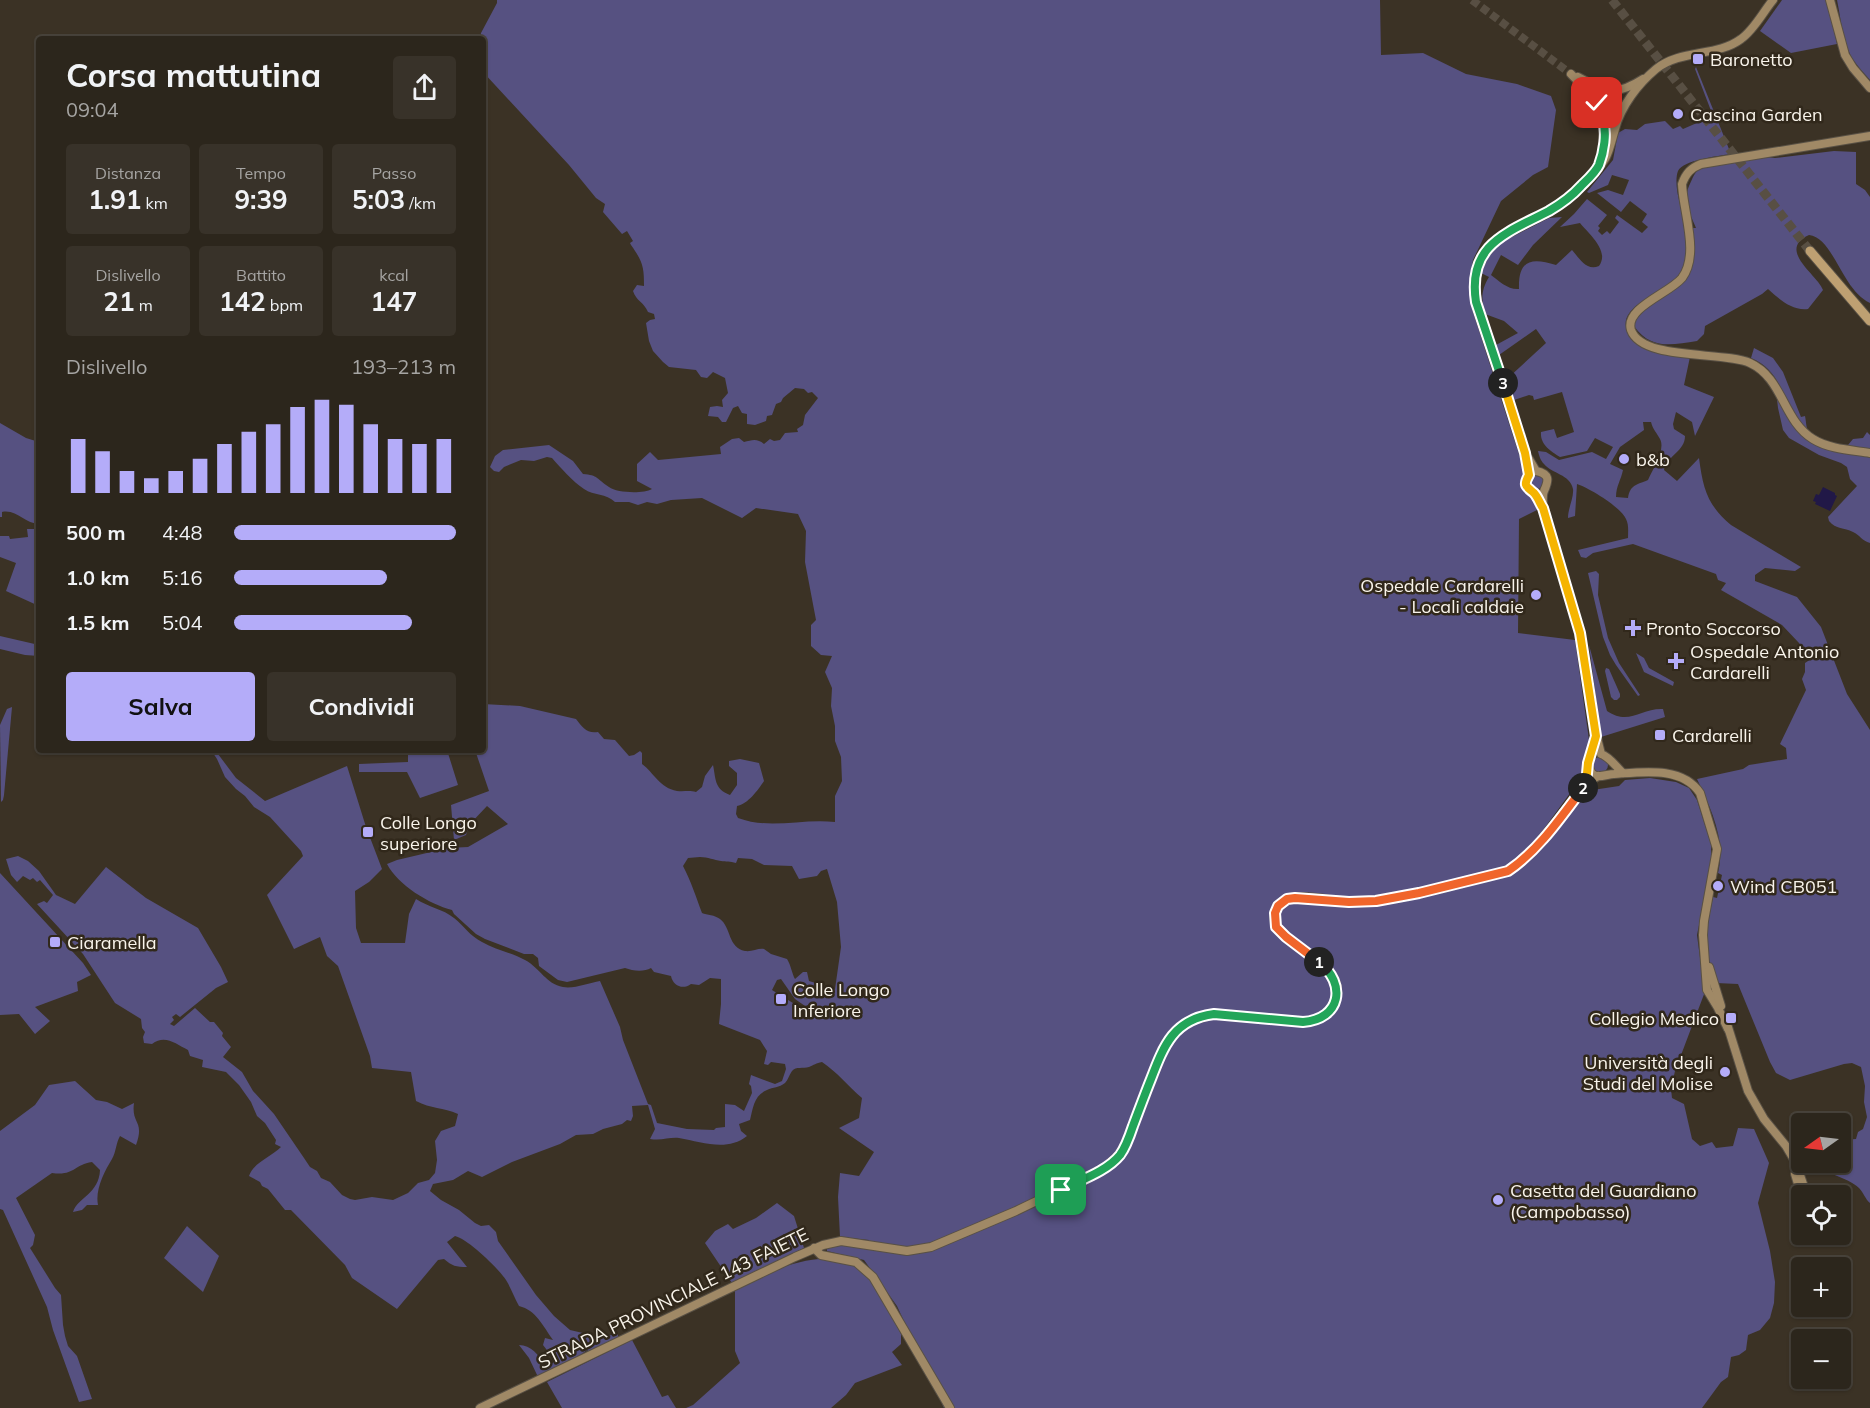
<!DOCTYPE html>
<html lang="it">
<meta charset="utf-8">
<style>
body{margin:0;font-family:Mulish,sans-serif;background:#383229;color:#f1f3f6;height:100vh;display:flex;flex-direction:column;font-size:22px;white-space:nowrap}
*{box-sizing:border-box;margin:0}
p{font-size:20px;color:#a6a5a3}
.icon{flex:none;width:33px;height:33px;fill:none;stroke:currentColor;stroke-width:2;stroke-linecap:round;stroke-linejoin:round}
.map{position:relative;flex:1;overflow:hidden}
.sheet{position:absolute;left:36px;top:36px;width:450px;height:717px;display:flex;flex-direction:column;background:#2c261c;border-radius:6px;box-shadow:0 2px 4px #0004,0 0 0 2px #48433b}
.sheet>*{flex:none}
.needle{width:39px;rotate:256deg}
.tools{position:absolute;left:1791px;top:1113px;display:grid;gap:12px}
.tools a{display:grid;place-items:center;width:60px;height:60px;border-radius:6px;background:#2c261c;box-shadow:0 2px 4px #0004,0 0 0 2px #48433b;font-size:30px}
.pin{position:absolute;display:grid;place-items:center;width:51px;height:51px;color:#fff;margin:-26px;border-radius:12px;box-shadow:0 3px 9px #0006}
.km{position:absolute;width:30px;height:30px;margin:-15px;border-radius:50%;background:#222;color:#fff;font-size:16px;line-height:30px;text-align:center}
.round{display:grid;place-items:center;flex:none;width:63px;height:63px;border-radius:6px;background:#383229}
.summary{display:flex;align-items:center;justify-content:space-between;height:102px;padding:0 30px}
h1{font-size:33px;font-weight:700;line-height:45px}
.stats{display:grid;grid-template-columns:repeat(3,1fr);gap:9px;height:102px;padding:6px 30px}
.stats div{display:grid;align-content:center;border-radius:6px;background:#383229;text-align:center}
.stats b{font-size:26px;font-weight:700}
.stats small{font-size:16px;font-weight:400}
.stats p{font-size:16px}
.chart{height:168px;padding:12px 30px}
.chart p{display:flex;justify-content:space-between}
.chart svg{width:100%;height:108px;margin-top:6px;stroke:#b4acf9;stroke-width:6}
.action{display:flex;gap:12px;margin-top:auto;padding:12px 30px}
.action a{flex:1;height:69px;border-radius:6px;background:#b4acf9;color:#111;font-size:24px;font-weight:700;line-height:69px;text-align:center}
.action a+a{background:#383229;color:#f1f3f6}
ul{padding:0 30px;list-style:none;font-size:20px}
li{display:grid;grid-template-columns:96px 72px 1fr;align-items:center;height:45px}
li i{height:15px;border-radius:8px;background:#b4acf9}
.map>svg:first-child{display:block}
</style>
<div class="map">
<svg width="1870" height="1408" viewBox="0 0 1870 1408">
<rect width="100%" height="100%" fill="#3b3225"/>
<g fill="#565181" fill-rule="evenodd">
<path d="M497,0H1380L1381,55L1423,53L1466,74L1517,84L1551,96L1556,110L1548,167L1533,175L1501,201L1473,260L1469,286L1473,312L1537,510L1519,519L1518,633L1575,640L1590,747L1584,774L1538,837L1543,843L1586,791L1619,786L1625,780L1650,778L1676,782L1689,788L1697,800L1711,844V865L1697,935L1703,981L1706,989L1675,1071L1671,1089L1672,1098L1684,1104L1692,1139L1700,1146L1712,1142L1716,1148L1733,1146L1738,1128L1754,1129L1769,1163L1758,1203L1770,1251L1775,1282L1774,1303L1770,1318L1760,1330L1748,1335L1746,1350L1739,1355L1731,1357L1728,1377L1721,1382L1702,1408H944L897,1306L872,1271L864,1260L827,1251V1247L846,1244L868,1247L869,1240L840,1237L838,1197L840,1173L859,1176L874,1152L839,1128L859,1118L862,1098C848,1086 837,1072 822,1062C816,1063 814,1065 809,1067C803,1069 796,1066 792,1071C789,1075 788,1080 785,1083C779,1088 773,1087 767,1090C754,1095 753,1108 750,1120L739,1124L741,1131L747,1136C727,1152 702,1142 679,1138C669,1137 662,1141 650,1139L655,1129L648,1105L632,1106L633,1116L631,1121L627,1120L622,1124L603,1129L593,1134L576,1135L560,1144L512,1162L482,1177L468,1171L453,1180L433,1184L430,1191L441,1200L459,1210L475,1223L481,1226L489,1225L496,1232L498,1241L536,1295L554,1316L570,1330L600,1337L618,1334V1337L590,1352L587,1350L575,1359L538,1377L529,1358L519,1345C531,1345 539,1355 544,1365L553,1363V1358L543,1345L545,1338L553,1340C543,1326 536,1310 519,1306C514,1297 511,1288 506,1280C498,1268 468,1239 455,1236L447,1242L467,1267C456,1267 452,1266 444,1259L438,1260L397,1309L352,1278L345,1265L291,1210H285L268,1189L262,1186L260,1182L249,1176C253,1163 271,1157 281,1147L275,1144L276,1140L265,1123L257,1116L251,1102L239,1085L226,1072L202,1067L203,1060L190,1056L188,1050C176,1044 165,1034 152,1044L144,1043L143,1037L145,1032L142,1028L141,1019L115,1003L83,954L37,904L44,901L47,903L53,895L40,880L37,882L33,878L30,880L23,876L17,882L11,875L6,859L18,856L28,861L39,871L56,895L75,904L106,867L146,898L198,928L221,967L228,982L216,988L180,1017L176,1014L172,1017L174,1020L170,1024L174,1026L195,1008L210,1022H214L223,1033L222,1036L231,1047L223,1057L242,1072L253,1091L274,1114L304,1158L310,1167L317,1171L321,1178L330,1182L342,1195L350,1199L355,1200L372,1197L393,1200L408,1193L418,1183L429,1180L435,1173L437,1160L435,1141L441,1131L455,1126L458,1114C443,1107 431,1109 416,1101L411,1072L372,1068L370,1056L338,966L327,956L320,937L294,949L267,895L303,856L301,851L270,817L254,807L245,796L236,789L225,777L217,759L211,750H215L236,778L265,801L347,766L366,827L382,869L369,882L355,891L356,928L361,943H405L409,914L416,899C428,907 443,909 454,918C464,926 470,936 482,942C496,950 512,953 525,960C540,968 546,984 563,987C574,989 589,983 600,981L620,1027L623,1040L648,1104L651,1105L657,1123L687,1129L714,1130L716,1128L725,1127V1104L735,1105L744,1111L752,1093L751,1086L749,1084L751,1075L775,1084L782,1081L786,1069L785,1064L771,1062L768,1065L764,1064L767,1051L760,1040L719,1024L721,1004V979L710,978L699,985L691,984C683,990 673,986 671,976L654,972L651,968C644,972 633,971 625,968L567,982L558,980L539,966L538,958L533,954H524L485,939L476,934L454,914L452,910C429,904 398,885 387,864L397,860L448,848L468,847L508,824L487,806L469,825L466,835L454,840L451,805L489,791L475,750H483V704L520,706L576,719C582,727 587,734 598,732L604,739L615,740L629,756L634,755L640,751L642,753V764C654,773 660,788 677,791C684,792 689,790 696,792L702,787L705,776L713,765C716,779 714,789 730,795L737,785V773L729,766V761L740,759L759,763L764,781C758,790 748,804 737,806L736,814L738,818C770,830 803,818 835,822V796L842,781L841,757L835,741V726L831,706L832,688L825,672L832,656L821,655L811,646V625L816,620L805,562L806,531L798,514L756,508L742,518L702,498L671,500L657,504L647,502L638,505L629,502H615C606,493 594,496 584,489C572,481 561,468 552,458L547,457L534,461L521,460L504,467L499,472L494,471L490,467L495,456L503,450L549,445L573,461L583,474C598,475 597,479 609,487C617,493 643,494 652,489L637,481V464L650,452L658,460L721,454L720,447L732,439L739,438L744,442C752,440 757,438 764,444L770,439L774,441L780,440L785,433L798,432L797,429L803,425L805,415L818,398L812,392L808,393L804,389L795,388L783,398L781,402L776,404L772,415L767,416L766,421L755,425L747,424V414L742,413L738,406L733,408L726,422H722L718,417L708,416L710,407L717,406L723,407L722,400L728,393L725,378L713,372L707,378L701,377L696,370L669,367L663,362L653,351L649,341L646,323L650,320L655,319L654,314L648,312C644,302 636,301 633,291L637,285L644,286C644,267 643,262 631,245L630,243L633,241L627,231L622,234L603,212L605,204L596,198L569,165L483,72V39H480L481,33L497,3ZM700,857C708,857 714,860 721,861C726,862 730,861 736,863L738,858L752,859L764,865L792,866L799,879L817,876L821,871L827,869L837,902L841,947L835,989L809,981L807,972H803L795,979C792,974 791,965 787,959L771,954L764,949C758,948 752,952 745,951C728,948 731,927 720,919C715,915 707,915 702,913C696,897 691,881 683,866L688,858ZM781,979L795,999L805,1006L811,1004L813,1006L810,1008H801L772,990L777,980Z"/>
<path d="M1782,0H1827L1837,44L1791,53L1760,31Z"/>
<path d="M1837,0H1870V80C1865,74 1859,68 1854,61C1843,45 1841,19 1837,0Z"/>
<path d="M1696,67L1731,154C1719,156 1683,160 1678,171C1675,179 1677,192 1679,200C1681,210 1683,218 1684,228H1696C1690,214 1683,200 1689,186C1693,178 1694,171 1703,167L1758,156L1775,158L1834,151L1856,152V184L1865,190L1870,197V303C1841,289 1834,238 1809,235C1776,250 1818,275 1823,290L1808,309C1792,311 1779,299 1768,289L1762,294L1705,326L1704,334L1697,341C1671,345 1651,350 1634,326L1636,317L1640,314L1637,305C1629,312 1623,319 1627,330C1636,354 1669,354 1690,357L1684,385L1714,397L1695,436L1692,422L1676,412L1673,424L1674,429L1685,436C1685,451 1668,455 1664,470L1677,481L1699,458C1703,488 1707,505 1731,525L1801,567L1795,571L1765,568L1755,575V581L1797,597L1821,627L1847,694L1870,730V1203C1865,1199 1864,1193 1859,1188C1848,1177 1821,1172 1807,1163L1840,1162L1841,1140L1856,1139L1858,1132L1863,1129L1867,1117L1864,1102L1865,1086L1861,1067L1852,1063L1844,1064L1790,1080L1776,1073L1770,1062L1738,984L1716,983L1707,954V942L1708,923L1713,897L1717,898L1722,875L1718,873C1726,839 1711,809 1697,779L1743,769L1749,765L1787,759L1786,748L1780,744L1806,690L1802,679L1805,672V663L1811,659L1799,643L1782,625L1721,590L1726,583L1718,580L1716,574L1633,544L1593,553L1586,558L1581,557L1578,550L1628,538C1628,532 1629,525 1626,519C1621,507 1589,488 1577,484L1575,516L1568,518C1568,508 1574,498 1573,489C1570,474 1552,474 1544,464C1540,460 1539,455 1538,451L1546,452L1559,460L1592,452L1606,459L1613,447L1595,438L1587,451L1560,457C1551,451 1540,445 1541,432L1554,429L1557,438L1574,432L1562,392L1534,400L1533,396L1529,395L1514,400L1507,379L1546,343L1536,329L1499,355L1496,345L1518,333L1504,321L1485,314C1481,300 1481,290 1489,277L1481,273L1488,258L1500,243L1549,218L1562,217L1533,245L1518,265L1501,255L1491,275C1499,281 1508,290 1519,289C1518,260 1531,257 1556,265L1572,250C1580,259 1586,271 1599,266C1610,251 1589,234 1580,223L1560,227L1574,214L1587,199L1607,215L1598,226L1600,228L1598,231L1602,235L1607,231L1610,234L1619,222L1615,218L1617,215L1642,233L1648,227L1642,222L1647,214L1630,201L1621,212L1597,193L1608,190L1623,195L1629,180L1612,175L1608,185L1589,193L1587,192L1613,160L1618,133L1625,129L1637,130L1645,124L1665,121L1673,129L1680,126L1683,129L1713,116L1695,69ZM1643,422H1651C1653,430 1657,433 1660,439C1666,450 1652,470 1648,480C1636,485 1630,485 1628,498L1616,497C1616,486 1621,480 1623,470L1610,464L1620,447L1644,430Z"/>
<circle cx="1610" cy="104" r="7"/>
<path d="M1754,348L1773,358L1783,372L1801,417L1805,416C1806,420 1806,427 1808,431C1813,440 1839,445 1848,445L1853,439L1863,438L1867,432L1870,435V543C1862,541 1860,535 1853,532C1844,527 1836,530 1829,521L1828,517L1857,486L1850,479L1847,467L1841,463L1819,455L1789,438L1783,430L1778,408L1777,399L1781,388C1773,373 1767,365 1751,358Z"/>
<path d="M0,423L26,438L39,442V524C25,524 17,509 2,512V517H0Z"/>
<circle cx="1537" cy="482" r="7"/>
<path d="M27,529H39L34,554L39,555V606L6,591L16,563L0,557V536H9L10,539L28,537Z"/>
<path d="M1596,571L1599,574L1598,595L1608,638L1619,663L1640,695L1638,696L1616,665L1610,655L1603,637L1588,573Z"/>
<path d="M0,636L39,645V656L25,655L0,649Z"/>
<path d="M1589,645L1607,711C1629,726 1641,708 1663,709L1665,717L1601,737Z"/>
<path d="M1636,653L1644,658L1649,668L1674,682L1673,686L1644,672Z"/>
<path d="M1606,668L1609,669L1620,694V697L1617,700H1614L1611,697L1605,671Z"/>
<path d="M12,707L4,795L3,800L1,802L0,725L7,709Z"/>
<path d="M437,750H447L458,785L420,798L407,772H359V764L408,762V755Z"/>
<circle cx="1600" cy="765" r="8"/>
<path d="M0,873L83,963L91,975L77,982L78,991L35,1007L50,1021L35,1034L19,1014L0,1015Z"/>
<path d="M75,1081L96,1100L107,1102L122,1109L134,1103C131,1125 145,1120 136,1145L120,1136C116,1143 116,1152 112,1159C104,1172 95,1190 98,1205H87L82,1210L73,1212C78,1197 99,1194 100,1170L92,1162C73,1165 75,1176 52,1173L16,1198L35,1235L33,1245L30,1248L55,1288L61,1295L63,1325L65,1336L68,1346L77,1356L92,1399L79,1402L53,1330L47,1307L3,1210L0,1209V1131L35,1105L49,1085Z"/>
<path d="M777,1203L794,1216L804,1248L732,1283L705,1243L715,1231L728,1224L733,1229L756,1218Z"/>
<path d="M187,1226L219,1256L203,1292L164,1258Z"/>
<path d="M819,1259C831,1260 846,1260 857,1266C878,1278 890,1312 901,1334V1344L892,1352L902,1365L855,1383L846,1395L831,1408H686L693,1405L740,1363L735,1351V1289C764,1275 787,1262 819,1259Z"/>
<path d="M632,1340L662,1397L668,1395L676,1408H562L547,1382Z"/>
</g>
<path fill="#211847" d="M1823,487L1835,493V495L1837,496L1830,511L1815,504L1816,502L1813,501L1816,494L1819,495Z"/>
<g fill="none" stroke-linecap="round" stroke-linejoin="round">
<path stroke="#584f43" stroke-width="8" stroke-dasharray="8 4" stroke-linecap="butt" d="M1472,0L1571,74"/>
<path stroke="#584f43" stroke-width="9" stroke-dasharray="9 4.5" stroke-linecap="butt" d="M1612,0L1810,251"/>
<defs>
<g id="secondary">
<path d="M1830,0L1845,55L1853,68L1870,88"/>
<path d="M1571,74C1601,105 1610,116 1600,160"/>
<path d="M1578,77C1606,92 1615,97 1643,79"/>
<path d="M1870,136L1701,164C1691,168 1686,173 1682,184C1683,212 1700,254 1682,278C1670,293 1624,308 1631,330C1642,361 1723,351 1750,363C1783,378 1783,421 1813,439C1829,449 1851,450 1870,453"/>
<path d="M1529,459L1536,471C1550,474 1549,480 1544,491C1542,495 1543,502 1543,507"/>
<path d="M1597,739C1594,747 1586,762 1590,770C1591,773 1593,775 1596,776C1602,777 1609,774 1614,774C1643,772 1682,766 1700,793L1717,849L1704,921L1703,935L1707,990L1718,1008L1728,1029"/>
<path d="M1623,773C1616,767 1610,757 1601,754L1597,738L1580,633L1543,508C1540,504 1538,497 1534,493C1526,486 1523,486 1529,475L1525,453L1477,302C1464,230 1530,231 1571,196C1583,186 1597,172 1605,159C1610,150 1612,139 1615,129C1621,106 1638,84 1656,69C1681,49 1717,57 1741,39C1754,30 1763,12 1773,0"/>
<path d="M1709,967L1721,1006"/>
<path d="M1727,1024L1748,1091L1764,1119L1786,1146L1796,1163L1807,1196"/>
<path d="M1795,1174C1798,1183 1801,1194 1801,1204C1801,1218 1785,1236 1805,1242L1814,1239L1817,1234"/>
<path d="M814,1248L821,1255L856,1262L873,1277L950,1408"/>
<path d="M480,1408L795,1257L823,1245L841,1241L907,1251L931,1247L1016,1211L1105,1168L1120,1154L1130,1135L1166,1043L1180,1028L1190,1021L1214,1014L1303,1022C1315,1021 1328,1018 1334,1005C1355,960 1266,945 1275,913C1276,909 1279,904 1283,902C1297,891 1333,902 1351,902C1383,902 1415,894 1446,887C1466,882 1487,877 1508,871L1520,862L1531,853L1586,784L1598,776"/>
</g>
<path id="primary" d="M1810,251L1870,321"/>
</defs>
<use href="#secondary" stroke="#595145" stroke-width="10"/>
<use href="#primary" stroke="#595145" stroke-width="11"/>
<use href="#secondary" stroke="#a08966" stroke-width="8"/>
<use href="#primary" stroke="#bea072" stroke-width="9"/>
</g>
<g fill="none" stroke-linecap="round" stroke-linejoin="round">
<defs>
<path id="split-1" d="M1061,1190C1080,1180 1106,1172 1120,1155C1126,1147 1130,1135 1133,1126C1139,1110 1145,1094 1151,1079C1164,1045 1174,1019 1214,1014L1303,1022C1341,1019 1347,984 1319,962"/>
<path id="split-2" d="M1319,962L1286,937L1276,927L1275,913L1278,906L1287,899L1295,898L1349,902L1376,901L1419,893L1508,871C1539,850 1561,817 1583,788"/>
<path id="split-3" d="M1503,383L1525,453L1529,475C1523,486 1526,486 1534,493C1538,497 1540,504 1543,508L1580,633L1596,736L1588,763L1586,784L1583,788"/>
<path id="split-4" d="M1503,383L1476,302C1467,244 1507,233 1549,211C1561,204 1572,196 1581,186C1587,180 1596,172 1599,165C1604,152 1607,133 1603,120C1602,113 1598,110 1597,103"/>
</defs>
<use href="#split-1" stroke="#fff" stroke-width="12"/>
<use href="#split-2" stroke="#fff" stroke-width="12"/>
<use href="#split-3" stroke="#fff" stroke-width="12"/>
<use href="#split-4" stroke="#fff" stroke-width="12"/>
<use href="#split-1" stroke="#22a559" stroke-width="8"/>
<use href="#split-2" stroke="#f0652b" stroke-width="8"/>
<use href="#split-3" stroke="#f5b400" stroke-width="8"/>
<use href="#split-4" stroke="#22a559" stroke-width="8"/>
</g>
<g fill="#b4acf9" stroke="#31281b" stroke-width="2">
<rect x="1692" y="53" width="12" height="12" rx="3"/>
<circle cx="1678" cy="114" r="6"/>
<circle cx="1624" cy="459" r="6"/>
<circle cx="1536" cy="595" r="6"/>
<path d="M1630 619h6v6h6v6h-6v6h-6v-6h-6v-6h6z"/>
<path d="M1673 652h6v6h6v6h-6v6h-6v-6h-6v-6h6z"/>
<rect x="1654" y="729" width="12" height="12" rx="3"/>
<rect x="362" y="826" width="12" height="12" rx="3"/>
<circle cx="1718" cy="886" r="6"/>
<rect x="49" y="936" width="12" height="12" rx="3"/>
<rect x="775" y="993" width="12" height="12" rx="3"/>
<rect x="1725" y="1012" width="12" height="12" rx="3"/>
<circle cx="1725" cy="1072" r="6"/>
<circle cx="1498" cy="1200" r="6"/>
</g>
<g text-anchor="middle" dominant-baseline="central" stroke-width="5" stroke-linejoin="round" paint-order="stroke">
<g font-size="18" fill="#f9f4eb" stroke="#31281b" text-anchor="start">
<text x="1710" y="59">Baronetto</text>
<text x="1690" y="114">Cascina Garden</text>
<text x="1636" y="459">b&amp;b</text>
<text x="1524" y="585" text-anchor="end">Ospedale Cardarelli<tspan x="1524" dy="21">- Locali caldaie</tspan></text>
<text x="1646" y="628">Pronto Soccorso</text>
<text x="1690" y="651">Ospedale Antonio<tspan x="1690" dy="21">Cardarelli</tspan></text>
<text x="1672" y="735">Cardarelli</text>
<text x="380" y="822">Colle Longo<tspan x="380" dy="21">superiore</tspan></text>
<text x="1730" y="886">Wind CB051</text>
<text x="67" y="942">Ciaramella</text>
<text x="793" y="989">Colle Longo<tspan x="793" dy="21">Inferiore</tspan></text>
<text x="1719" y="1018" text-anchor="end">Collegio Medico</text>
<text x="1713" y="1062" text-anchor="end">Università degli<tspan x="1713" dy="21">Studi del Molise</tspan></text>
<text x="1510" y="1190">Casetta del Guardiano<tspan x="1510" dy="21">(Campobasso)</tspan></text>
</g>
<g font-size="18" fill="#f9f4eb" stroke="#31281b">
<text transform="translate(673 1298) rotate(-26)">STRADA PROVINCIALE 143 FAIETE</text>
</g>
</g>
</svg>
<div class="tools">
<a><svg class="needle" viewBox="-14 -14 28 28"><path d="M0-13l5 13h-10z" fill="#e53935"/><path d="M0 13l5-13h-10z" fill="#a6a5a3"/></svg></a>
<a><svg class="icon" aria-label="locate" viewBox="0 0 24 24"><circle cx="12" cy="12" r="6"/><path d="M12 2v4M12 18v4M2 12h4M18 12h4"/></svg></a>
<a>+</a>
<a>−</a>
</div>
<div class="pin" style="left:1061px;top:1190px;background:#1e9e55"><svg class="icon" aria-label="arrive" viewBox="0 0 24 24"><path d="M6 21V4h12l-3 4 3 4H6"/></svg></div>
<div class="pin" style="left:1597px;top:103px;background:#d93025"><svg class="icon" aria-label="check" viewBox="0 0 24 24"><path d="M5 12l5 5 9-10"/></svg></div>
<b class="km" style="left:1319px;top:962px">1</b>
<b class="km" style="left:1583px;top:788px">2</b>
<b class="km" style="left:1503px;top:383px">3</b>
<section class="sheet">
<div class="summary"><div><h1>Corsa mattutina</h1><p>09:04</p></div><a class="round"><svg class="icon" aria-label="share" viewBox="0 0 24 24"><path d="M12 15V3M7 8l5-5 5 5M5 13v7h14v-7"/></svg></a></div>
<div class="stats">
<div><p>Distanza</p><b>1.91<small> km</small></b></div>
<div><p>Tempo</p><b>9:39</b></div>
<div><p>Passo</p><b>5:03<small> /km</small></b></div>
</div>
<div class="stats">
<div><p>Dislivello</p><b>21<small> m</small></b></div>
<div><p>Battito</p><b>142<small> bpm</small></b></div>
<div><p>kcal</p><b>147</b></div>
</div>
<div class="chart"><p><span>Dislivello</span>193–213 m</p>
<svg viewBox="0 0 160 44" preserveAspectRatio="none"><path d="M5 44V22M15 44V27M25 44V35M35 44V38M45 44V35M55 44V30M65 44V24M75 44V19M85 44V16M95 44V9M105 44V6M115 44V8M125 44V16M135 44V22M145 44V24M155 44V22"/></svg>
</div>
<ul>
<li><b>500 m</b>4:48<i style="width:100%"></i></li>
<li><b>1.0 km</b>5:16<i style="width:69%"></i></li>
<li><b>1.5 km</b>5:04<i style="width:80%"></i></li>
</ul>
<div class="action"><a>Salva</a><a>Condividi</a></div>
</section>
</div>
